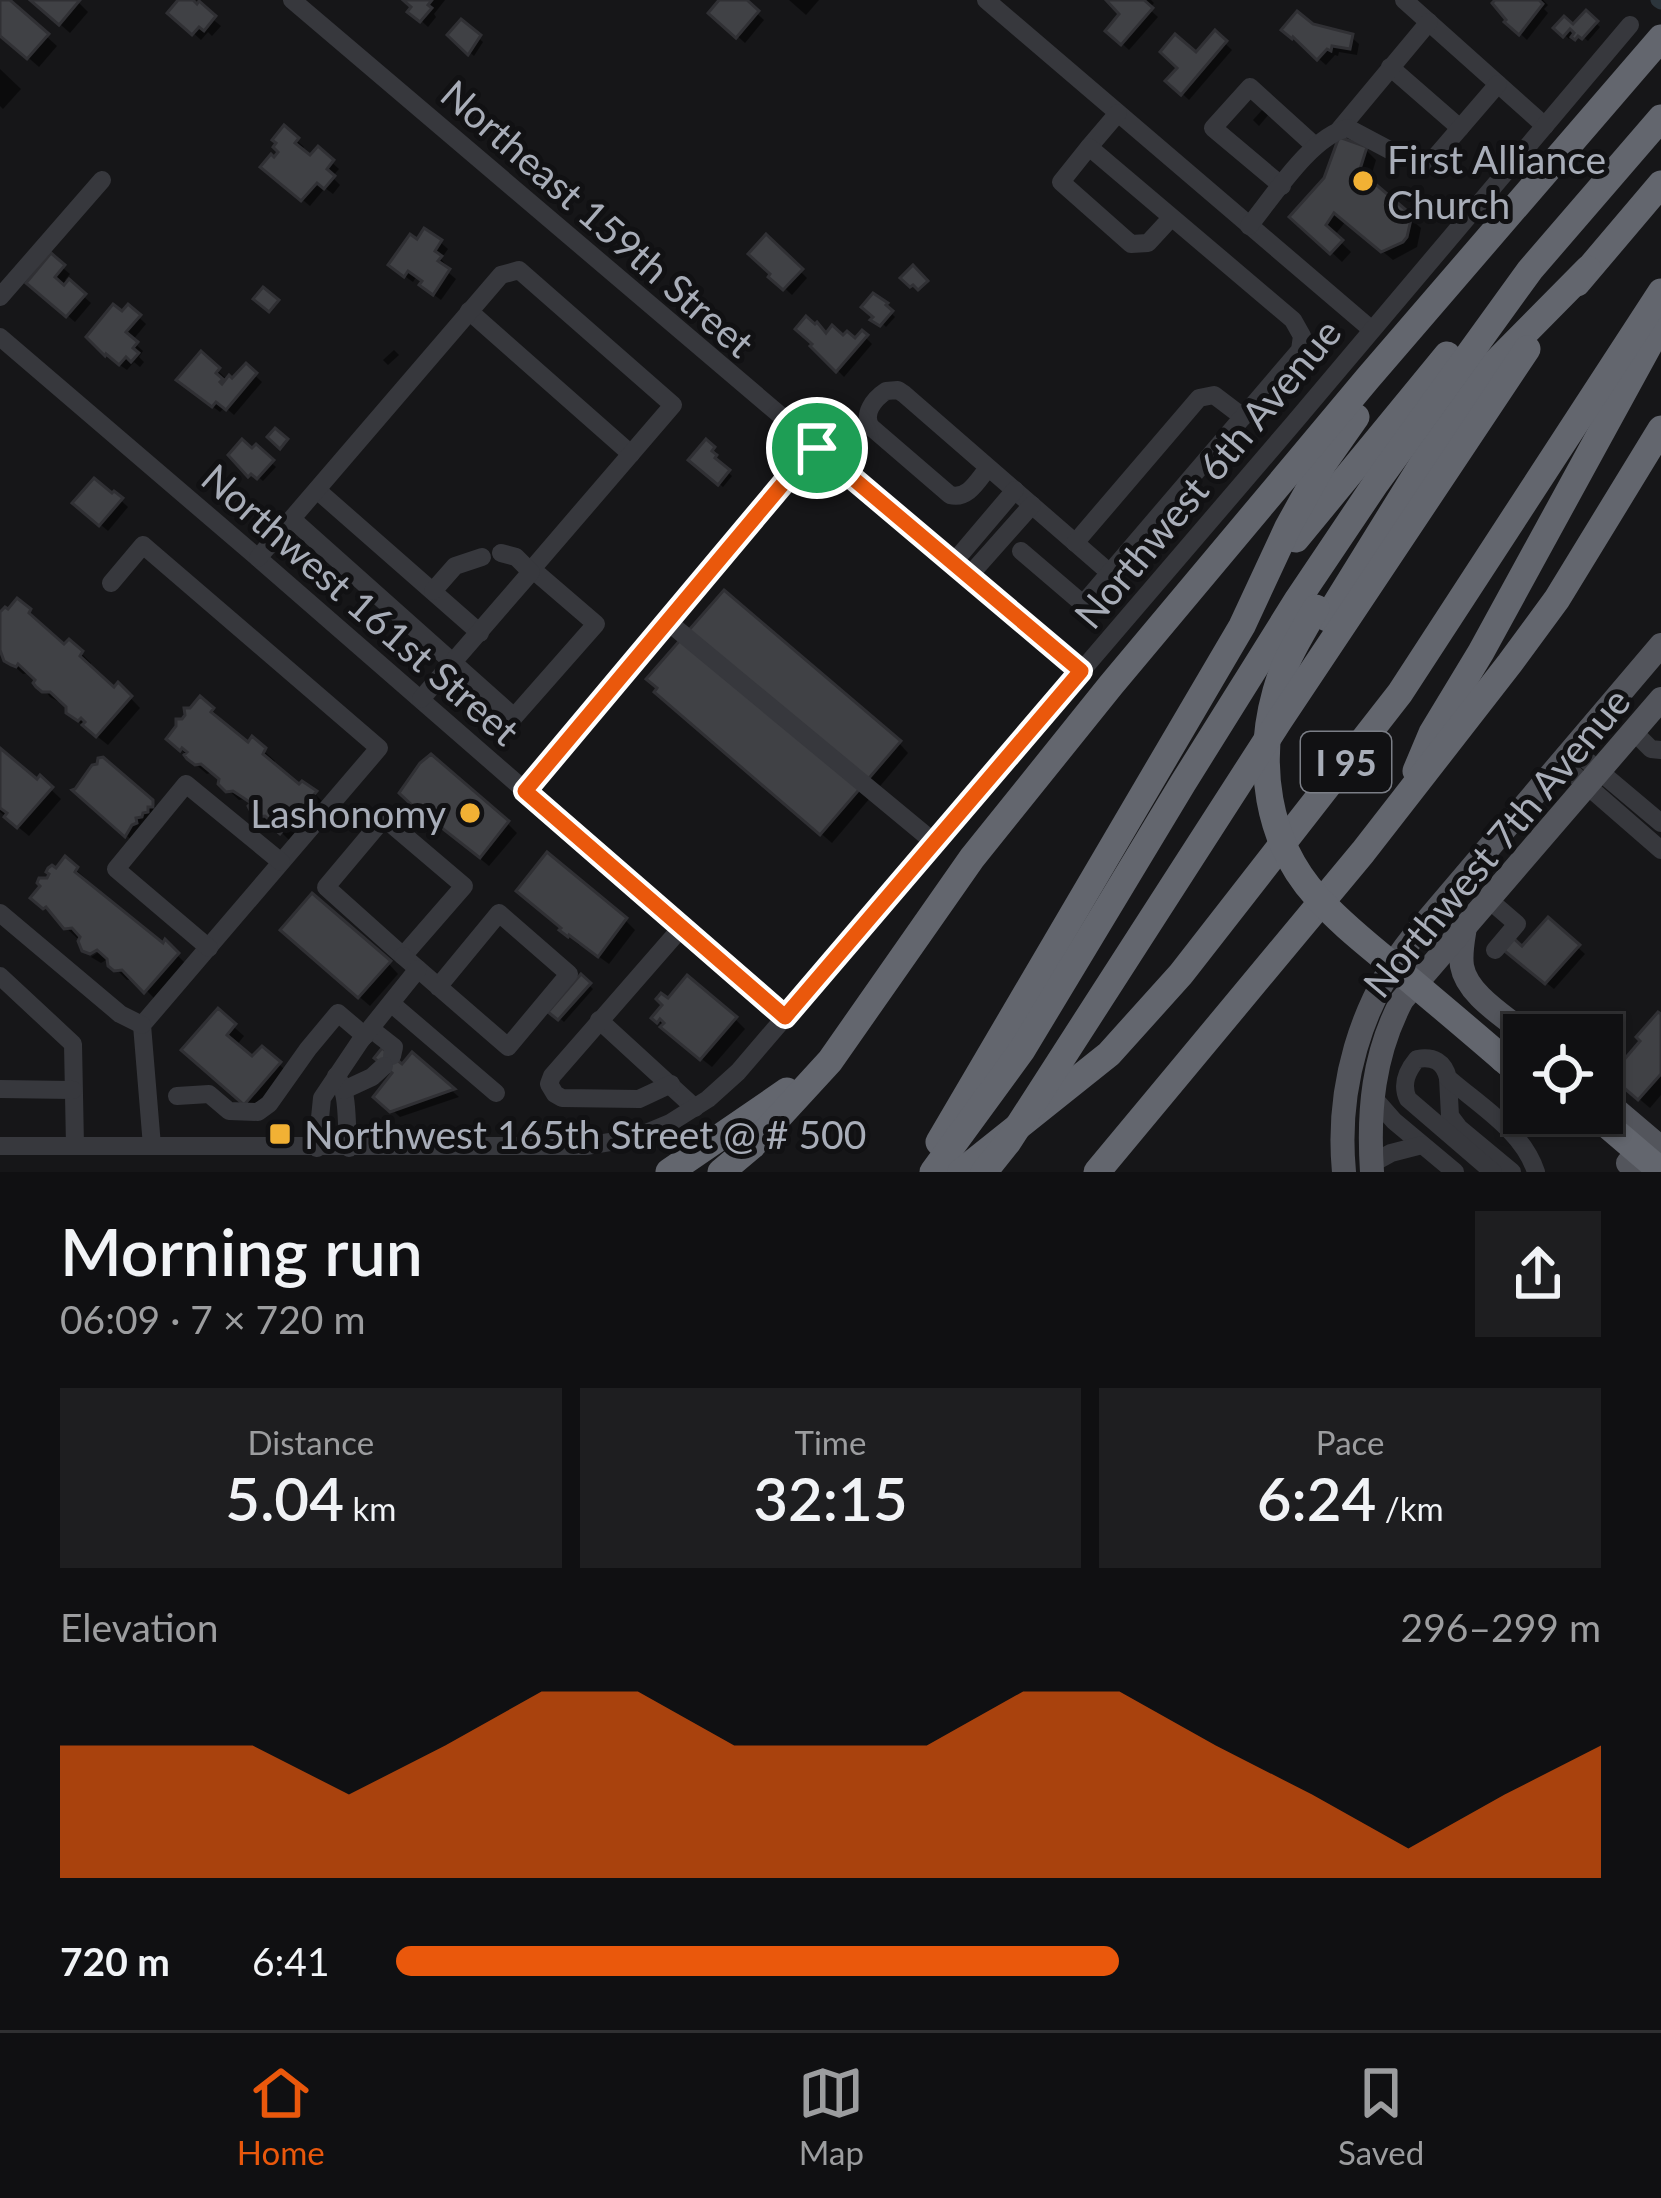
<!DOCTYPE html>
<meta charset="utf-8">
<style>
body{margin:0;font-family:Lato,sans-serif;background:#1e1e20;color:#f1f3f6;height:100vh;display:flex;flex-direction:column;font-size:45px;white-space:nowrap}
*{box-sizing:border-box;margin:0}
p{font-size:39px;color:#9c9d9f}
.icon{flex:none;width:66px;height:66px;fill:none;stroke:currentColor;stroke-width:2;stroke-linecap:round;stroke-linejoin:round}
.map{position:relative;height:1172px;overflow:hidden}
.sheet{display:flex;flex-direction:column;background:#101012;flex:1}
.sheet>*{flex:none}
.fabs{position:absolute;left:1503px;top:1014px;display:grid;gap:24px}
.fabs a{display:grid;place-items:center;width:120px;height:120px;border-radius:0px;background:#101012;box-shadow:0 3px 9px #0004,0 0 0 3px #303032;font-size:60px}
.pin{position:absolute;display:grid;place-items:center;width:102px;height:102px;color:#fff;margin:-51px;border:6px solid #fff;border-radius:50%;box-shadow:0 3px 12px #0007}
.round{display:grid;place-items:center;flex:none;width:126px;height:126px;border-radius:0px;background:#1e1e20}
.summary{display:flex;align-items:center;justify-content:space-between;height:204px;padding:0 60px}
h1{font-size:66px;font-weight:600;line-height:90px}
.stats{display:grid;grid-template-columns:repeat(3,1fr);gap:18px;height:204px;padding:12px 60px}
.stats div{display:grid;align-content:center;border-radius:0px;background:#1e1e20;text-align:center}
.stats b{font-size:60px;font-weight:600}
.stats small{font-size:33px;font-weight:400}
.stats p{font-size:33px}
.chart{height:336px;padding:24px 60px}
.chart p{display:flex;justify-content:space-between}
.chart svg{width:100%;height:216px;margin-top:12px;fill:#ea580c;opacity:.7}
ul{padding:0 60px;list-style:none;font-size:39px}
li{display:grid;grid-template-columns:192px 144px 1fr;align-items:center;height:90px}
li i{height:30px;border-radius:15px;background:#ea580c}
.dock{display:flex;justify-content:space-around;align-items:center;height:168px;border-top:3px solid #303032;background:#101012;font-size:33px;color:#9c9d9f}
.dock a{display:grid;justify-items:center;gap:6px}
.dock .on{color:#ea580c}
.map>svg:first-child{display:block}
</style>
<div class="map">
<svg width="1661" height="1172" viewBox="0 0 1661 1172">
<rect width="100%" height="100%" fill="#161618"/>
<g fill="#0007">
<path d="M0,0H6L57,46L39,67L0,33Z"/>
<path d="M33,0H76L88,12L70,33Z"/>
<path d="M182,0H189L221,26L212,36L208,32L201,40L171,13Z"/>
<path d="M407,0H445L434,14L436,17L428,27L411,11L415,7Z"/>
<path d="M723,0H742L764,20L745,43L712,13Z"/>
<path d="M789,0H819L806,15Z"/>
<path d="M1110,0H1151L1154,3L1149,9L1158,17L1129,50L1109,31L1123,14Z"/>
<path d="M1499,0H1543L1548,5L1544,9L1548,13L1527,40L1508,22Z"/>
<path d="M1586,14L1600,27L1588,41L1576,31L1569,39L1557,28H1574Z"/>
<path d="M461,23L483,42L474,56L451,35Z"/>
<path d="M1312,27L1351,37L1359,44L1357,55L1339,52L1338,56L1335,55L1326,65L1285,30Z"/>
<path d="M1215,34L1232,50L1189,100L1169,81Z"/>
<path d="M0,69L21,89L3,109L0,106Z"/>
<path d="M1263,109L1269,114L1259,126L1253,120Z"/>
<path d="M285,130L304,147L301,151L311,159L318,150L339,169L332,177L340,185L333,194L325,188L310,206L271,173L275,161L282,153Z"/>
<path d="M1365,149L1376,160L1369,183L1421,228L1417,247L1393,260L1346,221L1334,236L1351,252L1342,262L1293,216Z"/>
<path d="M766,238L807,278L792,295L772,276Z"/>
<path d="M440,242L448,249L441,259L447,266L444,269L456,279L441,300L430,292L425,282L417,276L413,282L399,272Z"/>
<path d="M51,258L70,274L65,280L91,303L75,322L37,289Z"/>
<path d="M866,307L888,310L895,317L886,327Z"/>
<path d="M129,308L146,324L132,341L143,351L139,357L144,362L140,367L134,362L127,370L114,361L90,337L123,316Z"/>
<path d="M862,334L872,344L844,377L814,346L828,336L855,342Z"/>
<path d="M394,350L399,355L388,365L383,360Z"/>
<path d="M201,356L229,381L246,367L262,382L234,415L225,407L220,412L187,387Z"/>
<path d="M707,443L717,453L715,457L719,461L718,463L732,476L723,487L692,460Z"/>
<path d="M256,449L276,467L263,481L257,476L254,478L232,455L252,453Z"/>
<path d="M115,495L128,507L108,531L76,503Z"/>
<path d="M29,611L39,621L37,624L65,648L81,653L91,663L89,668L114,691L119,686L140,708L108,745L80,723L62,700L59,702L50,697L31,673L23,674L0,653V623Z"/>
<path d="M668,702L899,743L908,753L832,843Z"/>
<path d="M212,710L222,720L220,723L249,746L253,741L275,761L272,765L300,789L315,794L324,803L291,842L274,825L262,819L280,815L246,799L239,800L221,783L222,779L213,772L207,774L201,769L170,739Z"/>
<path d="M0,752L38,783L40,779L61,799L29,836L0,812Z"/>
<path d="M77,791L151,802L162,813L136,844Z"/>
<path d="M403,793L507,823L517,833L489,866L444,829L443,831Z"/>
<path d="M66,860L86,879L85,884L163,947L166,944L187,965L156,1000L135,979L127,980L111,964L110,958L101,963L91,957L111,944L77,938L34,898Z"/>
<path d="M625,920L635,930L609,964L580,943L579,945L563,930Z"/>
<path d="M1549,921L1585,954L1554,989L1512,955L1523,950Z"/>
<path d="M294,940L389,964L398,974L370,1006Z"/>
<path d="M581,978L593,989L564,1022L552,1011Z"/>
<path d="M218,1013L244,1036L236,1046L253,1061L279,1064L289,1074L256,1112L195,1060Z"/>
<path d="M655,1018L735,1019L745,1029L712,1067L674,1037Z"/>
<path d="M1661,1018V1095L1650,1108L1624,1086L1644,1041Z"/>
<path d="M412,1056L459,1097L400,1117L377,1096Z"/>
</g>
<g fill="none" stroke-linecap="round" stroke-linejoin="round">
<path stroke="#2c353c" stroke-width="15" d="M1658,0L1661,2"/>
</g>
<g fill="#404145" stroke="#303034" stroke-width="3">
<path d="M0,0H10L49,34L27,59L0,36Z"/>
<path d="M30,0H80L59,25Z"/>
<path d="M178,0H193L197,4L199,1L216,16L204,31L199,27L192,35L167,13Z"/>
<path d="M403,0H432L428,5L432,8L420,22L407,12L411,7Z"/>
<path d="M719,0H747L759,11L736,38L708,13Z"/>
<path d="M1106,0H1144L1153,8L1121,45L1105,31L1119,14Z"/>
<path d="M1495,0H1539L1543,4L1519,35L1504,22L1506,20L1492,3Z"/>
<path d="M1586,10L1598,21L1582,39L1578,36L1575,40L1571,37L1574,33L1570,29L1563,37L1553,28L1564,16L1573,24Z"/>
<path d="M1297,11L1313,24L1353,34L1350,49L1332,46L1331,51L1327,49L1317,60L1293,37L1292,39L1281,30Z"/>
<path d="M461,19L481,35L468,55L447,35Z"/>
<path d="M1215,30L1227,41L1181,95L1165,81L1177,68L1160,52L1175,34L1196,52Z"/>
<path d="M284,125L299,138L295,143L310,155L318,146L334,160L327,169L335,176L324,189L317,183L301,201L260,167L271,154L274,157L278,152L273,147L276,143L272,140Z"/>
<path d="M1339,137L1367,147L1357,179L1360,181L1366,176L1412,215L1407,237L1403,242L1381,252L1334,213L1326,225L1343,240L1330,254L1289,217L1324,178Z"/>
<path d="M424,228L442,240L435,251L442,256L438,261L450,269L433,295L419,285L422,281L408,271L404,277L388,265L410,234L417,239Z"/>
<path d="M766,234L803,269L783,290L768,277L770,274L748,254Z"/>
<path d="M51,253L65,265L55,277L64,285L69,279L86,294L66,317L26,283Z"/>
<path d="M913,265L928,281L918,290L913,285L910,287L900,278Z"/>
<path d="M263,287L279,300L269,312L253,299Z"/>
<path d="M873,293L888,303L886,305L893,311L880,326L870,320L873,317L861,307Z"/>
<path d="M113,304L122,311L128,304L141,315L126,332L138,342L133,348L139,353L131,362L126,357L119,365L106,354L105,356L86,337Z"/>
<path d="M806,316L815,324L817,322L826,333L832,325L843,335L847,331L855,338L862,330L868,335L836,372L810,346L812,344L795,329Z"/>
<path d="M201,351L220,368L216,373L223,379L220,382L222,384L229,375L232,378L246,363L257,373L226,410L216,402L212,407L176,380Z"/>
<path d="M275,428L288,439L280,449L267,437Z"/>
<path d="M242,439L252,448L256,444L274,460L257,479L251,474L248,477L228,455Z"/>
<path d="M706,439L715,447L712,451L717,455L715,458L730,470L718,485L688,460Z"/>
<path d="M94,478L112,493L114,491L123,498L99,526L72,503Z"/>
<path d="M724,590L901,741L820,835L654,692L657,688L646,679Z"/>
<path d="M17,598L31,609L29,613L64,644L69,639L83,651L80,656L114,687L118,682L132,696L96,737L82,725L85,722L81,718L78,721L66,713V707L50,692H42L36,687L33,683L35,680L18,664L16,667L11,665L4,661L0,650V612L5,607L8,609Z"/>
<path d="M200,696L214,708L211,712L248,742L252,736L266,748L263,754L299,784L302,781L317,791L280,834L267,823L269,820L265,816L258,817L255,813L251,812L248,806L251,803L233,791L226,792L218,784L219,779L201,764L195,765L187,759L184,755L187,752L182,748L180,751L166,739L176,726V719H182L185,715L184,708H190Z"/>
<path d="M0,748L37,779L40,775L53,787L17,828L4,817L7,813L0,808Z"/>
<path d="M431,754L509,821L480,858L433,821L431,823L399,793L420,763Z"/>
<path d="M103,757L153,800V807H148V812L143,813L142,817L136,818L137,823L132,825L125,837L72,790L75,789L92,765L97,764L98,758Z"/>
<path d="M547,852L627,918L598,957L569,935L568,937L559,930L561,928L516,891Z"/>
<path d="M65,856L78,867L75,872L163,943L165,939L179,953L144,993L122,970L114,971L108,966L107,959L97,950L90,954L82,951L78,941L80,937L72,928L64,929L46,907L43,909L30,898L40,886L37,883L39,878H47L49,874L46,872L48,868L52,865L56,868Z"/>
<path d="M312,893L391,961L358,998L280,930Z"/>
<path d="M1548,917L1580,945L1545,984L1501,948L1511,936L1522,946Z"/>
<path d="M581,974L591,983L558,1020L548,1012Z"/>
<path d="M687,975L737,1017L700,1060L660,1027L664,1023L660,1019L657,1023L651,1018L662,1005L656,999L661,993L668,998Z"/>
<path d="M218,1008L236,1024L227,1035L252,1056L262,1046L281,1062L244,1105L181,1050Z"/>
<path d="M1658,1012L1661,1014V1074L1638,1100L1610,1076L1640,1041L1636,1037Z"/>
<path d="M382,1048L402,1064L412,1052L455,1089L390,1112L373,1097L392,1073L374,1058Z"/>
</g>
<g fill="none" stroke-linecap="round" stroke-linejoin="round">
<g stroke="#37383d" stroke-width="18">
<path d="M292,0L1081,671"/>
<path d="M986,0L1372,330"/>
<path d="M1404,0L1545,126"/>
<path d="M1390,67L1460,128"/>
<path d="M1339,130L1429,22"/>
<path d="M1089,147L1118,113"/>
<path d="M1282,186L1213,128L1250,87L1315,146"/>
<path d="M1249,226C1273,197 1311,136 1348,128L1397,154L1424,163L1436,156L1498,84"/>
<path d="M0,297L102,180"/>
<path d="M469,311L631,454"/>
<path d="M0,337L258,558L785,1017"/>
<path d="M988,468C978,480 968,500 950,495L871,427C862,414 874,399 886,391L898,390L904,394L1110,573"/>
<path d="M317,490L480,633"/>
<path d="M1075,543L1199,398L1214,395L1243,417"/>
<path d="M1021,551L1083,604L1300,350L1302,336L1293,320L1089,147L1061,182L1131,244L1148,243L1171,218"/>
<path d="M258,558L501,275L519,270L673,405L532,569L596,624L514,717L292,519"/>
<path d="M953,563L1015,490"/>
<path d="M968,577L1032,505"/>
<path d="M111,583L143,545L379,748L142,1025L152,1146"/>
<path d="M433,591L455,566L482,557"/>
<path d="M667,621L935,843"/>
<path d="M421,699L531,572L516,557L501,553"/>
<path d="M1633,731L1651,749L1661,750"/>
<path d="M1573,749L1661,823"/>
<path d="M1561,763L1661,850"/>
<path d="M525,791L797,467L817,448"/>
<path d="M384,818L464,886L403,956L326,887Z"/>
<path d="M1488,899L1517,924L1495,950"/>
<path d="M0,913L120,1014L142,1025"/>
<path d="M209,948L116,869L186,784L281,862"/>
<path d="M403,956L508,1047L569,974L499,913L438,987"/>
<path d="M0,976L73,1044L75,1146"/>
<path d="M392,1004L496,1093"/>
<path d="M599,1020L695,1108"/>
<path d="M371,1029L394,1047L392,1056"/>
<path d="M336,1076C350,1092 345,1125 349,1148"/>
<path d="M1448,1078L1450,1116L1459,1128L1512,1172"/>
<path d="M671,1084L639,1099L562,1098L555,1094L549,1084L552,1076L682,927"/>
<path d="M0,1089L73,1090"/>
<path d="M344,1090L372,1077L384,1066"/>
<path d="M177,1096L209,1094L229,1111L258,1112L269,1104L308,1049L338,1013L365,1036"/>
<path d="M1372,1096L1394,1121L1455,1172"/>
<path d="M0,1146H586L634,1138L670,1123L708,1099L738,1072L1293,424L1630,25"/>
<path d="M317,1148L322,1098L361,1040L418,969"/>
<path d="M1371,1164L1391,1153L1422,1145"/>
<path d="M1493,1172L1408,1099C1401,1084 1407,1071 1417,1059C1434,1056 1444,1062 1448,1078C1480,1106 1523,1131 1536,1172"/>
</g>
<g stroke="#53555c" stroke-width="24">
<path d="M1465,927C1463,940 1460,953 1462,966C1467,995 1506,1017 1527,1035"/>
<path d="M1602,1098L1661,1148"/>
<path d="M1628,1163L1638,1172"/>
<path d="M1344,1172C1336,1089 1360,1003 1413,937L1661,645"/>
<path d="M1372,1172C1368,1111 1373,1055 1402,1000L1661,699"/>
</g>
<g stroke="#63666e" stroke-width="27">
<path d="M1577,283L1661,184"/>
<path d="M1296,539L1447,355"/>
<path d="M1327,618L1423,463L1496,362L1588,269"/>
<path d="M1416,771L1432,733L1481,652L1661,323"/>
<path d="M1503,1059L1524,1077"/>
<path d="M1593,1113L1661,1171"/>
<path d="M939,1142L1242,626L1288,527L1323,464L1356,417"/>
<path d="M669,1172L787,1091"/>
<path d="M721,1172L752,1146L830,1061L972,858L1111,685L1368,378L1661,38"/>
<path d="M933,1172L1022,1050L1183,783L1298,599L1376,483L1530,270L1661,118"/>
<path d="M961,1172L1109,1054L1181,974L1400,693L1661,292"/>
<path d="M1097,1172L1363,852L1510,663L1557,599L1661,429"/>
</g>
<g stroke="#63666e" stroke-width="27">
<path d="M1316,608C1301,635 1284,661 1276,691C1256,762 1266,841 1317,897C1339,922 1366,943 1391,964C1429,996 1466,1027 1503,1059"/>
<path d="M984,1172L1008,1142L1279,721L1527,349"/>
</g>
</g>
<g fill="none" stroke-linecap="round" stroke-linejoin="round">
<defs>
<path id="route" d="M817,448L1081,671L785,1017L525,791L797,467Z"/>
</defs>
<use href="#route" stroke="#fff" stroke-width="24"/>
<use href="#route" stroke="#ea580c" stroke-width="15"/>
</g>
<g fill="#f2b134" stroke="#111113" stroke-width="4.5">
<circle cx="1363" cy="181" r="12"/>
<circle cx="470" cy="813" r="12"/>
<rect x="268" y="1122" width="24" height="24" rx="6"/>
</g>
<g text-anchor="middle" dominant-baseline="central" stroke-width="10" stroke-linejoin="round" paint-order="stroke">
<rect fill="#111113" stroke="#7b7e86" stroke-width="3" x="1301" y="732" width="90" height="60" rx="9"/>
<g font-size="36" font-weight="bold" fill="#a8adb8">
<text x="1346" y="762">I 95</text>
</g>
<g font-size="39" fill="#a8adb8" stroke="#111113" text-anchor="start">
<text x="1387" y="159">First Alliance<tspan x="1387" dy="45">Church</tspan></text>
<text x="446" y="813" text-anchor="end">Lashonomy</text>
<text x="304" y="1134">Northwest 165th Street @ # 500</text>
</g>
<g font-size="39" fill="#a8adb8" stroke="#111113">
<text transform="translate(598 218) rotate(41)">Northeast 159th Street</text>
<text transform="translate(1207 473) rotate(-50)">Northwest 6th Avenue</text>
<text transform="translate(361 604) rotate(41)">Northwest 161st Street</text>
<text transform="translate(1496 842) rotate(-50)">Northwest 7th Avenue</text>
</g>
</g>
</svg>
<div class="fabs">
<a><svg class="icon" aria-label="locate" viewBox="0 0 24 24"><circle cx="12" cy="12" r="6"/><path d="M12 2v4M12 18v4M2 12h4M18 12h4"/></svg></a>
</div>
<div class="pin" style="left:817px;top:448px;background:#1e9e55"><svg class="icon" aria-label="arrive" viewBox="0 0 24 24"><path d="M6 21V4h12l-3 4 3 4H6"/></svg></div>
</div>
<section class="sheet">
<div class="summary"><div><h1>Morning run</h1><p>06:09 · 7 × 720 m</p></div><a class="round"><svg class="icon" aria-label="share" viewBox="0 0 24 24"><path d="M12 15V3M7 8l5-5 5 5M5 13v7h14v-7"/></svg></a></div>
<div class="stats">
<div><p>Distance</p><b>5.04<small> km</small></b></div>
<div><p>Time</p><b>32:15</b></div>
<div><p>Pace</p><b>6:24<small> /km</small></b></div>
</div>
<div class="chart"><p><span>Elevation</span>296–299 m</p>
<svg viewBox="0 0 160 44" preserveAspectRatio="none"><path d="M0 44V17L10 17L20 17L30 27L40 17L50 6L60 6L70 17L80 17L90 17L100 6L110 6L120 17L130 27L140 38L150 27L160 17V44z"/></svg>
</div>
<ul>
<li><b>720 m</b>6:41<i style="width:60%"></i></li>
</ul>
</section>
<nav class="dock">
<a class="on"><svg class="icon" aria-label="home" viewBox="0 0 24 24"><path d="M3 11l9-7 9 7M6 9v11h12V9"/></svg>Home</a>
<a><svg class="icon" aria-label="map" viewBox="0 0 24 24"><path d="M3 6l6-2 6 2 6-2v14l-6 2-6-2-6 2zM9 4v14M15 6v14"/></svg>Map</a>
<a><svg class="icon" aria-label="saved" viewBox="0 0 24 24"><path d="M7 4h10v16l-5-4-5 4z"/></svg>Saved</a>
</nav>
